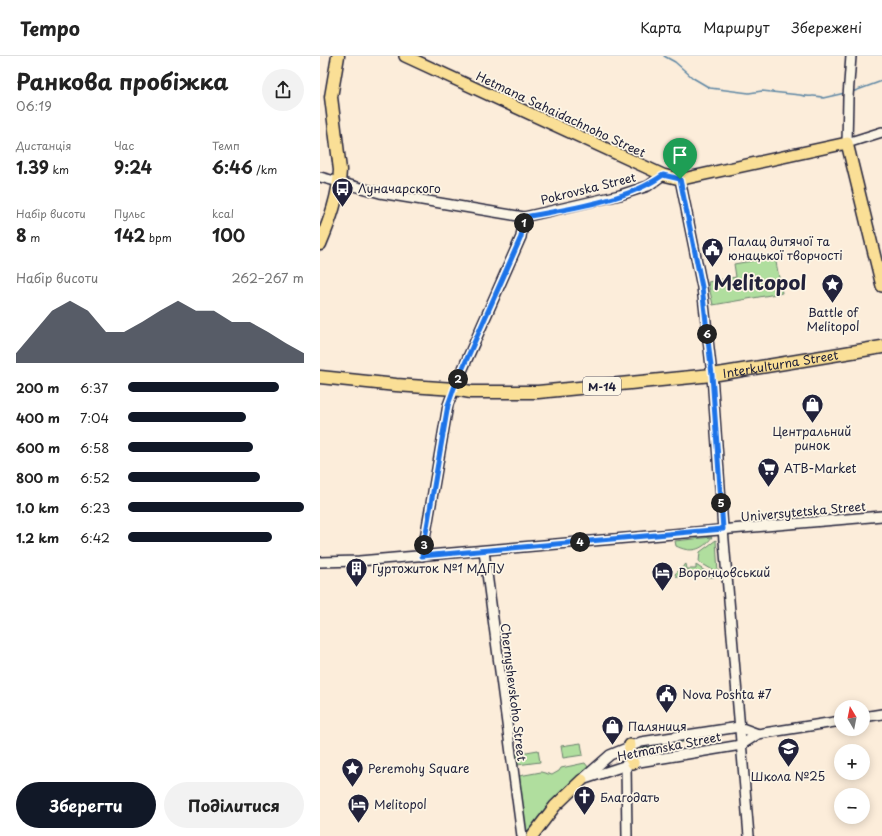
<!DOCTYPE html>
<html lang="uk">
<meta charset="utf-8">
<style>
body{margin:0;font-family:"Playpen Sans",sans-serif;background:#f2f2f2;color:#222;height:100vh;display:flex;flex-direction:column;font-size:15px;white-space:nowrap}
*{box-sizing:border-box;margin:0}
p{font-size:13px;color:#767676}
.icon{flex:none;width:22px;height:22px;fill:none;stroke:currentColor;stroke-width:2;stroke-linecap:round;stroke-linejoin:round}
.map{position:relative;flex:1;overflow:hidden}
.side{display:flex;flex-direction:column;background:#fff;width:320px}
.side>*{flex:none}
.needle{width:26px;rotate:350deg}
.fabs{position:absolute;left:514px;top:644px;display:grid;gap:8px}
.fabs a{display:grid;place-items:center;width:36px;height:36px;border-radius:50%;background:#fff;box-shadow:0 2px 10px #0003;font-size:20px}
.pin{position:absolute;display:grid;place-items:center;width:34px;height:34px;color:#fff;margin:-41px -17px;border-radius:50% 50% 50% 0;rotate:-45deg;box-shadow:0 0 4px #0007}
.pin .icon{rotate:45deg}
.km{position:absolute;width:20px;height:20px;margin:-10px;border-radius:50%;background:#222;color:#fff;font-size:11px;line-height:20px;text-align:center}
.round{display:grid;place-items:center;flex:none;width:42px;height:42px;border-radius:21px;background:#f2f2f2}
.headline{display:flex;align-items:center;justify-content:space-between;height:68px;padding:0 16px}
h1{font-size:22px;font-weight:700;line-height:30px}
.figures{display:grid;grid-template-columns:repeat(3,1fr);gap:6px;height:68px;padding:4px 16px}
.figures div{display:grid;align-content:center}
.figures b{font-size:17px;font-weight:700}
.figures small{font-size:11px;font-weight:400}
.figures p{font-size:11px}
.chart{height:112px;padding:8px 16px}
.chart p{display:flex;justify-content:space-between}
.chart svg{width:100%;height:72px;margin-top:4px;fill:#111827;opacity:.7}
.button{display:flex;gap:8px;margin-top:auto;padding:8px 16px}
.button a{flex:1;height:46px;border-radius:24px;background:#111827;color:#fff;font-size:16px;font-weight:700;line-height:46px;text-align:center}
.button a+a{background:#f2f2f2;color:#222}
ul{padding:0 16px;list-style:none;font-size:13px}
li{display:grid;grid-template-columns:64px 48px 1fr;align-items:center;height:30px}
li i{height:10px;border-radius:5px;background:#111827}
header{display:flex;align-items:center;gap:24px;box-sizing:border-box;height:56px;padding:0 20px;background:#fff;border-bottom:1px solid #e0e0e0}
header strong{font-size:19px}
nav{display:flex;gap:22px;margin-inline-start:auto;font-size:14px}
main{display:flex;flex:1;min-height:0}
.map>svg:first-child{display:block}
</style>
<header>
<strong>Tempo</strong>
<nav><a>Карта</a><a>Маршрут</a><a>Збережені</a></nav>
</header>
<main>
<section class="side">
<div class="headline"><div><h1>Ранкова пробіжка</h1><p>06:19</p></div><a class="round"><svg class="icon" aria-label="share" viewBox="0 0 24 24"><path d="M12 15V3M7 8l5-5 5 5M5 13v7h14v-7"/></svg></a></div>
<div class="figures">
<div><p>Дистанція</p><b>1.39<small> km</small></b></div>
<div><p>Час</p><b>9:24</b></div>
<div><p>Темп</p><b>6:46<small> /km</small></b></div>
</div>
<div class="figures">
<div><p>Набір висоти</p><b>8<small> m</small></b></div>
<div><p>Пульс</p><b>142<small> bpm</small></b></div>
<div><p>kcal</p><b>100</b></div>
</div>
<div class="chart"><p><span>Набір висоти</span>262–267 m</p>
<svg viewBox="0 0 160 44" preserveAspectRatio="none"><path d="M0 44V38L10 25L20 12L30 6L40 12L50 25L60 25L70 19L80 12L90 6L100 12L110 12L120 19L130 19L140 25L150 32L160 38V44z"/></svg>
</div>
<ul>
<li><b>200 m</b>6:37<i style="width:86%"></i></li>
<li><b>400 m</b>7:04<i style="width:67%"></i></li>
<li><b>600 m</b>6:58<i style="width:71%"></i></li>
<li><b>800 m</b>6:52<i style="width:75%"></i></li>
<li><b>1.0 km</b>6:23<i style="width:100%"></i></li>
<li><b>1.2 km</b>6:42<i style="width:82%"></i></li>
</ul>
<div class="button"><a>Зберегти</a><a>Поділитися</a></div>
</section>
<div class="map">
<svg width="562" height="780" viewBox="0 0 562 780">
<rect width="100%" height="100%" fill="#fcedda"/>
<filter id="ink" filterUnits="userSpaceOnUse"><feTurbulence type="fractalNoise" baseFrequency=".025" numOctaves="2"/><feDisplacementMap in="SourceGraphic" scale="8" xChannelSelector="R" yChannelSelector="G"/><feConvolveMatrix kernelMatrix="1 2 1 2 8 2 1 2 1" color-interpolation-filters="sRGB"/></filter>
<g filter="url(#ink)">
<g fill="#b0de9e" stroke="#69806c">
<path d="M455,201L462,237L393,249L388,226L416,221L414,208Z"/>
<path d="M392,481C382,495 370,497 356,490L355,485Z"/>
<path d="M396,484L398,517L379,506L380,496Z"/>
<path d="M366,508L367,513H376V509L394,521H384L380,519L357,521L355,518Z"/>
<path d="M399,677L400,680L314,694V691Z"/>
<path d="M261,687L263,699L243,702L241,690Z"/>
<path d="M218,694L220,706L197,709L195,698Z"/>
<path d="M265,707L268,711C252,726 235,741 221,758C215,765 213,773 204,777L199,720L221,716L232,719L239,715L241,712Z"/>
</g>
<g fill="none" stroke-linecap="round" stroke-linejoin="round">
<g stroke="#5f87a4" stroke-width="1.5">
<path d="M344,0L355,6L373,22L390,32L429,37L442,35L480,39C488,42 496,38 503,42L525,37"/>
<path d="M532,36L562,25"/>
</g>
<defs>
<g id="minor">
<path d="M531,0L528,41L527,87L562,76"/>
<path d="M0,121L60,137L204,161L300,139L328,130L343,119"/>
<path d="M360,123L382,231L392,319L403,473L429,780"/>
<path d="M164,495L202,780"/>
<path d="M102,500L128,349L134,333L201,181L204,161"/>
<path d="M0,506L39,505L562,460"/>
<path d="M543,661L562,658"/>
<path d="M306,709L307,780"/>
<path d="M265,721L290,699L321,686L419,671L438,678"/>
<path d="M262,724L313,707L421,689L438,678L521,665"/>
</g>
<g id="major">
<path d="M85,0L343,119L360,123L367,122L527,87L562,230"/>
<path d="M310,689L309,700L313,707"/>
<path d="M212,780L235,750L262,724"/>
</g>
<g id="highway">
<path d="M0,188C10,164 19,140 20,114L11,41L18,0"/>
<path id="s1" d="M0,321L76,329L134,333L151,336H218L392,319L562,291"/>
</g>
</defs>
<use href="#minor" stroke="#22223b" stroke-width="12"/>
<use href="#major" stroke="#22223b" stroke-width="14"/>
<use href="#highway" stroke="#22223b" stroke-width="15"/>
<use href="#minor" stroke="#fcf5e5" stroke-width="9"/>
<use href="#major" stroke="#fadf96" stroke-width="11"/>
<use href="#highway" stroke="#fadf96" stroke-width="12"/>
</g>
</g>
<g fill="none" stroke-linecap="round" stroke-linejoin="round" filter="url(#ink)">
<defs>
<path id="route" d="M343,119L360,123L382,231L392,319L403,473L102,500L128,349L134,332L201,181L204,161C248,153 307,145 343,119Z"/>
</defs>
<use href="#route" stroke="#fff" stroke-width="8"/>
<use href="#route" stroke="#1a73e8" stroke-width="5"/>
</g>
<defs>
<symbol id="bus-pin" viewBox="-11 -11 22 30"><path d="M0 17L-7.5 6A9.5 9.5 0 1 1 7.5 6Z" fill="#22223b" stroke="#fcf5e5"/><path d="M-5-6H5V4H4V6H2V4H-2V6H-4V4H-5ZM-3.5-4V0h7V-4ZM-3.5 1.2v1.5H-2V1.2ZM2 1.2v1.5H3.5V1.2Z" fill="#fff"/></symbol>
<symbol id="civic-pin" viewBox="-11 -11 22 30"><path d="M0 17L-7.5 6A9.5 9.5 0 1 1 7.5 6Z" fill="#22223b" stroke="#fcf5e5"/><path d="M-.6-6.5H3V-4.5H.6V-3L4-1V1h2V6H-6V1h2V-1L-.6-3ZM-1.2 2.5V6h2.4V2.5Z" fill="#fff"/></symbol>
<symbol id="sight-pin" viewBox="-11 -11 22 30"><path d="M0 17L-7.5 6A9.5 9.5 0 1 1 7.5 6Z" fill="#22223b" stroke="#fcf5e5"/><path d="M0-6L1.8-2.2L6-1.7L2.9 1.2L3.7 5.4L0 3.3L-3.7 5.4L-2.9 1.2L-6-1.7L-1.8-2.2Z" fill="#fff"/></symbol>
<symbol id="shop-pin" viewBox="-11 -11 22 30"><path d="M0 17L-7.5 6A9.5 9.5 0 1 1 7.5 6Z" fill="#22223b" stroke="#fcf5e5"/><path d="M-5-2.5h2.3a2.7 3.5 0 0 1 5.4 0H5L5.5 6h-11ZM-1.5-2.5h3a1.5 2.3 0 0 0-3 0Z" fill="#fff"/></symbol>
<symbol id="supermarket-pin" viewBox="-11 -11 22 30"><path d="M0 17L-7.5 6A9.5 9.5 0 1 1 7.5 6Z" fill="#22223b" stroke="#fcf5e5"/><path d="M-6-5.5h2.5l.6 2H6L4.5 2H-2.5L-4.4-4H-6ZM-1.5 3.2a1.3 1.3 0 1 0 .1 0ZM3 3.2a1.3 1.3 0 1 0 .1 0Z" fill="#fff"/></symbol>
<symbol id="building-pin" viewBox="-11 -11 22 30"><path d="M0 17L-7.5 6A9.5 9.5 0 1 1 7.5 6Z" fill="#22223b" stroke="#fcf5e5"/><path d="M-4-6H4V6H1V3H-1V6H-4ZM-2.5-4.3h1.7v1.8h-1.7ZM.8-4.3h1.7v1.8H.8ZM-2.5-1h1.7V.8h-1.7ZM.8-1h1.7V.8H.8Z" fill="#fff"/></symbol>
<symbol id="hotel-pin" viewBox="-11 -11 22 30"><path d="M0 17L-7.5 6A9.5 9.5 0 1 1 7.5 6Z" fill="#22223b" stroke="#fcf5e5"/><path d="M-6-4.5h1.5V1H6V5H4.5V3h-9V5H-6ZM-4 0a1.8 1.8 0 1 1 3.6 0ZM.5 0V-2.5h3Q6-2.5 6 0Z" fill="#fff"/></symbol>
<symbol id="school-pin" viewBox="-11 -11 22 30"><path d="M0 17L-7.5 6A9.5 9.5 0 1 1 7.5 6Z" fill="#22223b" stroke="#fcf5e5"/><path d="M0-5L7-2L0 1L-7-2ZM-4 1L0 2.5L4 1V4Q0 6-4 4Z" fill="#fff"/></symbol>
<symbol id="church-pin" viewBox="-11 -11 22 30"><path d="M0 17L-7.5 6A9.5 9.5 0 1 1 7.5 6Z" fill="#22223b" stroke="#fcf5e5"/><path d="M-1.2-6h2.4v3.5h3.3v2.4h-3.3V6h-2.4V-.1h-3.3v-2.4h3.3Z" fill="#fff"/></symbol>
</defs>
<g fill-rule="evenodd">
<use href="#bus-pin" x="10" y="120" width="25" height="34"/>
<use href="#civic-pin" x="380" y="180" width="25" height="34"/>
<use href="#sight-pin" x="500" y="216" width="25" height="34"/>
<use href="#shop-pin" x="480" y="336" width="25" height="34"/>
<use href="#supermarket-pin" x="436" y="400" width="25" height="34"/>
<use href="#building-pin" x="24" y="500" width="25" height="34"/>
<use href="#hotel-pin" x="330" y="504" width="25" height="34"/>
<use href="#civic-pin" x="334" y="626" width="25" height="34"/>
<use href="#shop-pin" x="280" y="658" width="25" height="34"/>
<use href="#school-pin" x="456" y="680" width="25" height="34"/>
<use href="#sight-pin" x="20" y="700" width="25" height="34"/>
<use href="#church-pin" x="252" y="728" width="25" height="34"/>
<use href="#hotel-pin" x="26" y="736" width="25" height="34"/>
</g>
<g text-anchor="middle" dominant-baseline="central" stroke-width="3.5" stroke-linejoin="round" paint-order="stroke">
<rect fill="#fcf5e5" stroke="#63616e" stroke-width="1" x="263" y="321" width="38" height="18" rx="3"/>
<g font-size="11" font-weight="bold" fill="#22223b">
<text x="282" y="330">М-14</text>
</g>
<g font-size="12" fill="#22223b" stroke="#fcf5e5">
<text transform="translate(241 58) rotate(25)">Hetmana Sahaidachnoho Street</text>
<text transform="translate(268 132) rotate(-14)">Pokrovska Street</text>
<text stroke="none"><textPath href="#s1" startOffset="463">Interkulturna Street</textPath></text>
<text transform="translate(483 455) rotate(-5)">Universytetska Street</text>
<text transform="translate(194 636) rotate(83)">Chernyshevskoho Street</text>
<text transform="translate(349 690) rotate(-11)">Hetmanska Street</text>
</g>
<g font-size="12" fill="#22223b" stroke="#fcf5e5" text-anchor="start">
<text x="38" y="132">Луначарского</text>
<text x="408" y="185">Палац дитячої та<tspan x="408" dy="14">юнацької творчості</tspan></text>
<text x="513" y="256" text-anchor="middle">Battle of<tspan x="513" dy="14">Melitopol</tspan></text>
<text x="492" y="375" text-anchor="middle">Центральний<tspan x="492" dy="14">ринок</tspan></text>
<text x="464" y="412">ATB-Market</text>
<text x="52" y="512">Гуртожиток №1 МДПУ</text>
<text x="358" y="516">Воронцовський</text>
<text x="362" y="638">Nova Poshta #7</text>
<text x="308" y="670">Паляниця</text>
<text x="48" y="712">Peremohy Square</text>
<text x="468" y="720" text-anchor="middle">Школа №25</text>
<text x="280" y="741">Благодать</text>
<text x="54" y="748">Melitopol</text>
</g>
<g font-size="20" font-weight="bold" fill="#22223b" stroke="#fcf5e5">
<text x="440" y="226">Melitopol</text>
</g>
</g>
</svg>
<div class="fabs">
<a><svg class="needle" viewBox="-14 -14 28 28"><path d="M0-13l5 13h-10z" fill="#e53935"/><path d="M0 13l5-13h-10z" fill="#767676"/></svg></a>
<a>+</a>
<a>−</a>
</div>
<div class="pin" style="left:360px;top:123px;background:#1e9e55"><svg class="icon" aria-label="arrive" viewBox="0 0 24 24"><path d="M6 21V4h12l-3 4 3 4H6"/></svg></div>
<b class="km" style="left:204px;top:167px">1</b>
<b class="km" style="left:138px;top:323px">2</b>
<b class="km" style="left:104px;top:489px">3</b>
<b class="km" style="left:260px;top:486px">4</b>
<b class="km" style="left:401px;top:447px">5</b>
<b class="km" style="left:387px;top:278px">6</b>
</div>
</main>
